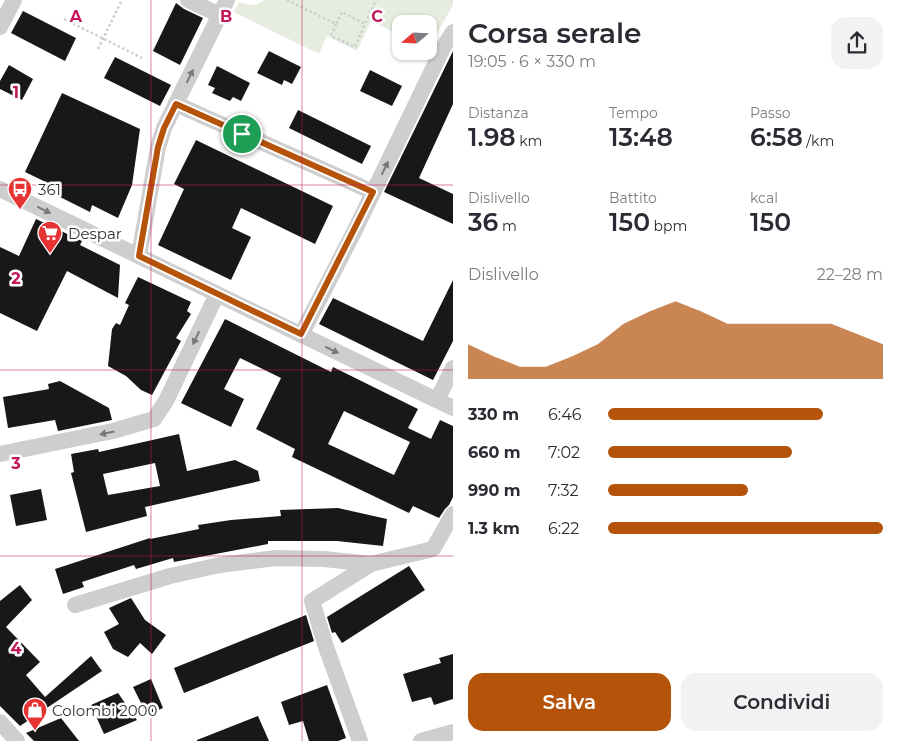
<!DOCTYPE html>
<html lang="it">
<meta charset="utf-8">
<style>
body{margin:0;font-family:Montserrat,sans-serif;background:#f2f2f3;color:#2b2b33;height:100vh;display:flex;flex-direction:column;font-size:19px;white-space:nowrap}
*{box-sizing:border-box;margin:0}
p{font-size:16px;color:#7c7c81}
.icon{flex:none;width:28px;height:28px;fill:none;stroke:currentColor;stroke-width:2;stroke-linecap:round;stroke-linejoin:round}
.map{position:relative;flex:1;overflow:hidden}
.panel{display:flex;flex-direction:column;background:#fff;width:445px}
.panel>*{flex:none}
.needle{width:32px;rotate:251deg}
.controls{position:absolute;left:392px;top:15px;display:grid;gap:10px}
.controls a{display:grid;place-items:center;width:45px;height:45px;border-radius:10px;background:#fff;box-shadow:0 1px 4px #0004;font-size:25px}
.pin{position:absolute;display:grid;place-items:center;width:42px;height:42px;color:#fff;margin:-21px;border:2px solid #fff;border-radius:50%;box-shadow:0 1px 5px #0007}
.round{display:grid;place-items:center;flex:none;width:52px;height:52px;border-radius:15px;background:#f2f2f3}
.head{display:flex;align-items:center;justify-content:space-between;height:85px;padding:0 15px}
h1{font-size:28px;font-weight:600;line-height:38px}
.stats{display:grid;grid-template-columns:repeat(3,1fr);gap:8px;height:85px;padding:5px 15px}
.stats div{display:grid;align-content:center}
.stats b{font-size:25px;font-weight:600}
.stats small{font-size:14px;font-weight:400}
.stats p{font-size:14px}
.chart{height:140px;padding:10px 15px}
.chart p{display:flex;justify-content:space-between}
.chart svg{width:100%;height:90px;margin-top:5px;fill:#b45309;opacity:.7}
.cta{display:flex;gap:10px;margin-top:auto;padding:10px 15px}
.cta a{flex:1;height:58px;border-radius:15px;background:#b45309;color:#fff;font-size:20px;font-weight:600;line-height:58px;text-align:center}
.cta a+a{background:#f2f2f3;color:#2b2b33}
ul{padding:0 15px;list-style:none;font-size:16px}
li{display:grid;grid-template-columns:80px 60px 1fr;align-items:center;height:38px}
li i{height:12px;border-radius:6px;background:#b45309}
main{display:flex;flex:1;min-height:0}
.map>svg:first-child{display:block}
</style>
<main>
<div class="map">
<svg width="453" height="741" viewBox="0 0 453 741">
<rect width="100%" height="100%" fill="#fff"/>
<path fill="#e6eddf" d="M264,0H453V5L429,47V24H401V36L371,21L357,51L327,36L319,54L234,12L239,2C248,5 257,7 264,0Z"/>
<g fill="#181818" fill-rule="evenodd">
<path d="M176,3L184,9L203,18L180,65L153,51Z"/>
<path d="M23,11L76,38L65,61L11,33Z"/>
<path d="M269,51L301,67L292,84L284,80L282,85L257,73Z"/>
<path d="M453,51V104L419,178L453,194V224L384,192Z"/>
<path d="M115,57L171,85L160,106L104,78Z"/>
<path d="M9,65L33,79L22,100L0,89V81Z"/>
<path d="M217,66L250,83L241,101L233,97L230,101L212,93L215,88L208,85Z"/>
<path d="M370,70L402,86L392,106L360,91Z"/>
<path d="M62,93L140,129L132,185L118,218L92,205L90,212L50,192L54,186L25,172Z"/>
<path d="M298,110L371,146L362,164L289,128Z"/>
<path d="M196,140L333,206L315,244L241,208L232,228L251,237L231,280L158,245L184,189L174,184Z"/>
<path d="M36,219L82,241L80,245L120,265L118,298L67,271L37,331L0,313V247L19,256Z"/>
<path d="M138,277L191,302L187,311L191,314L176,338L181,341L152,395L141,390L126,376L108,366L112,329L116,323L120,325L129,305L125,303Z"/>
<path d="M453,280V341L433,380L319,324L333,298L423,341Z"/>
<path d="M225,319L331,372L333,367L418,409L408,428L431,439L440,420L453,426V497L449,505L445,509L439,518L413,506L409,513L292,457L295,449L256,429L281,378L240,358L224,389L244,399L231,427L181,403ZM344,411L410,442L394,475L328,444Z"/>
<path d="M60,381L109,408L112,420L58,431L55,420L8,428L3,397L49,389L48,384Z"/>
<path d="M179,434L187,471L235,460L258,471L260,481L145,507L147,516L86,532L71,473L74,472L71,454L98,449L99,452ZM155,463L160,486L108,495L103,474Z"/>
<path d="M41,489L47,520L16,526L10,495Z"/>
<path d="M338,508L387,519L383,546L337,541H268V544L174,562L173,558L136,569L134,565L82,582L84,587L63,594L55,569L150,538V539L199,529L198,525L231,520L281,516L280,510Z"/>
<path d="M409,566L425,590L342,643L335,632L332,633L327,617Z"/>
<path d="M20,585L32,600L6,627L40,662L26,675L45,697L91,656L102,671L20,726L0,706V601Z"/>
<path d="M131,598L145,620L166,635L152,654L140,643L128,657L113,649L104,632L119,624L109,608Z"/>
<path d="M306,615L314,641L184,693L174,668Z"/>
<path d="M453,654V699L434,705L431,697L412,702L403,674L441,663L439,658Z"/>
<path d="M151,679L163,708L147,715L133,687Z"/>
<path d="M327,685L346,738L338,741H309L303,721L289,725L281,702Z"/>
<path d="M118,693L137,720L104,734L91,705Z"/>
<path d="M258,716L269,741H197V740Z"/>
<path d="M61,718L79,741H34L26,733Z"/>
</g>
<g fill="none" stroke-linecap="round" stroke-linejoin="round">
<g stroke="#cecece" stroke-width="2.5" stroke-dasharray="2.5 2.5" stroke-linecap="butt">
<path d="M287,0L336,24L342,12L365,24L376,0"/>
<path d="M64,19L142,58"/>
<path d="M336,24L331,36L355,47L365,24"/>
<path d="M98,49L122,0"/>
</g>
<g stroke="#cecece" stroke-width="16">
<path d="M188,0L220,15"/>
<path d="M0,27L14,0"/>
<path d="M176,104L373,192"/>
<path d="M0,189L453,408"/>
<path d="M139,256L158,147L164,128L227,0"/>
<path d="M301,335L355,230L443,48L453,32"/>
<path d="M437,400L453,368"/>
<path d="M0,454L113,431L154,419L166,401L217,294"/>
<path d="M75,605L170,576L220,565L276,558L324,559L371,564L433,549L453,514"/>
<path d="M0,722L17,741"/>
<path d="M360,741L326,647L312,601L371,564"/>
<path d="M421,741L453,732"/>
</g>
</g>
<defs><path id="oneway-solid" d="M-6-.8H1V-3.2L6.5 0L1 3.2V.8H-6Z" transform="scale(1.25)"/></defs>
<g fill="#787878">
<use href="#oneway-solid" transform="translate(190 76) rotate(-64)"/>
<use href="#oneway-solid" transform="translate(385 168) rotate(-64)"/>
<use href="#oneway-solid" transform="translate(44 210) rotate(26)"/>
<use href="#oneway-solid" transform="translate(196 338) rotate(116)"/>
<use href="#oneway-solid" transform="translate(332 350) rotate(26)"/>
<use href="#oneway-solid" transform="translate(107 433) rotate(168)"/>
</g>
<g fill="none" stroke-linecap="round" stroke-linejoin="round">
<defs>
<path id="route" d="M176,104L373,192L301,334L139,256L158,147L164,128Z"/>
</defs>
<use href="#route" stroke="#fff" stroke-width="10"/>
<use href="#route" stroke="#b45309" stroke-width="6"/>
</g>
<path fill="none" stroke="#c2185b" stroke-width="1" stroke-opacity="0.55" d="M151,0V741M302,0V741M0,185H453M0,370H453M0,556H453"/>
<defs>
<symbol id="bus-pin" viewBox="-11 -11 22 30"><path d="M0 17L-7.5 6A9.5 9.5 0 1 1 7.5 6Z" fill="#e63434" stroke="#fff"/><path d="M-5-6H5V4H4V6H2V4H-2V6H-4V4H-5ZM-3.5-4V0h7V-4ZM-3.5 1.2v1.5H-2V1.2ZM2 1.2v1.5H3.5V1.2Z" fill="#fff"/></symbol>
<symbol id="supermarket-pin" viewBox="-11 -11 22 30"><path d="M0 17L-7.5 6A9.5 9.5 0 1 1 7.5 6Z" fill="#e63434" stroke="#fff"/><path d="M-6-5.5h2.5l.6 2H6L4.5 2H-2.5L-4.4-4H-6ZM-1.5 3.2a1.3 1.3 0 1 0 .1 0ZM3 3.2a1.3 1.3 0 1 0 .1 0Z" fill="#fff"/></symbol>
<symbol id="shop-pin" viewBox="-11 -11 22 30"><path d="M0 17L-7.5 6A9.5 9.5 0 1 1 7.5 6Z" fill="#e63434" stroke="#fff"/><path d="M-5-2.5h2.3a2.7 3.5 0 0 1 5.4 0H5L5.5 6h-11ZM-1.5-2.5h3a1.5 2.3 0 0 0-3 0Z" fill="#fff"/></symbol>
</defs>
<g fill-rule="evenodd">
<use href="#bus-pin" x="6" y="175" width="28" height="38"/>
<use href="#supermarket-pin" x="36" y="219" width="28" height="38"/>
<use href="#shop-pin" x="21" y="696" width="28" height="38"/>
</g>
<g text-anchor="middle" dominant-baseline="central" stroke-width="5" stroke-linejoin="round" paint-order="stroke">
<g font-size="15" fill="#313131" stroke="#fff" text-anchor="start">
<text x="38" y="189">361</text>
<text x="68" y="233">Despar</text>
<text x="52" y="710">Colombi 2000</text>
</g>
</g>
<g font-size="16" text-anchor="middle" font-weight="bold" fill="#c2185b" stroke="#fff" stroke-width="5" stroke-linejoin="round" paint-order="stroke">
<text x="76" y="22">A</text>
<text x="226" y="22">B</text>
<text x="377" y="22">C</text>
<text x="16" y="98">1</text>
<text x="16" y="284">2</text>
<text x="16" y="469">3</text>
<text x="16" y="654">4</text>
</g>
</svg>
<div class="controls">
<a><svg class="needle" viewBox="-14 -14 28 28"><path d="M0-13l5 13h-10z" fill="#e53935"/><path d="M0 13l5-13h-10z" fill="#7c7c81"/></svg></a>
</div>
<div class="pin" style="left:242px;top:134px;background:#1e9e55"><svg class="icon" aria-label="arrive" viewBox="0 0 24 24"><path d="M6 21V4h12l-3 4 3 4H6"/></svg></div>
</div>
<section class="panel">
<div class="head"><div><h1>Corsa serale</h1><p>19:05 · 6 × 330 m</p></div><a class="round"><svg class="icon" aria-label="share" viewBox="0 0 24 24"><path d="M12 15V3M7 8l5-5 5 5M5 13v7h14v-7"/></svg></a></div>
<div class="stats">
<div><p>Distanza</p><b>1.98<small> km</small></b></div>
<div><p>Tempo</p><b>13:48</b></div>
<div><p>Passo</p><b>6:58<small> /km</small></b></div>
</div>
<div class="stats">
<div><p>Dislivello</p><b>36<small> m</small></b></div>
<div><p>Battito</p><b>150<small> bpm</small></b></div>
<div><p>kcal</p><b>150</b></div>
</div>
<div class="chart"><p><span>Dislivello</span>22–28 m</p>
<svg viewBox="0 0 160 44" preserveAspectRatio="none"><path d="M0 44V27L10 33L20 38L30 38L40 33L50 27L60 17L70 11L80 6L90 11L100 17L110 17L120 17L130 17L140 17L150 22L160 27V44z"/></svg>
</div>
<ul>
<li><b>330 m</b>6:46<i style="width:78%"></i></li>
<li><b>660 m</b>7:02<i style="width:67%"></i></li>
<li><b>990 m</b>7:32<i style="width:51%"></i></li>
<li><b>1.3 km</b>6:22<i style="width:100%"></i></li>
</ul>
<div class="cta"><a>Salva</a><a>Condividi</a></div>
</section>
</main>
